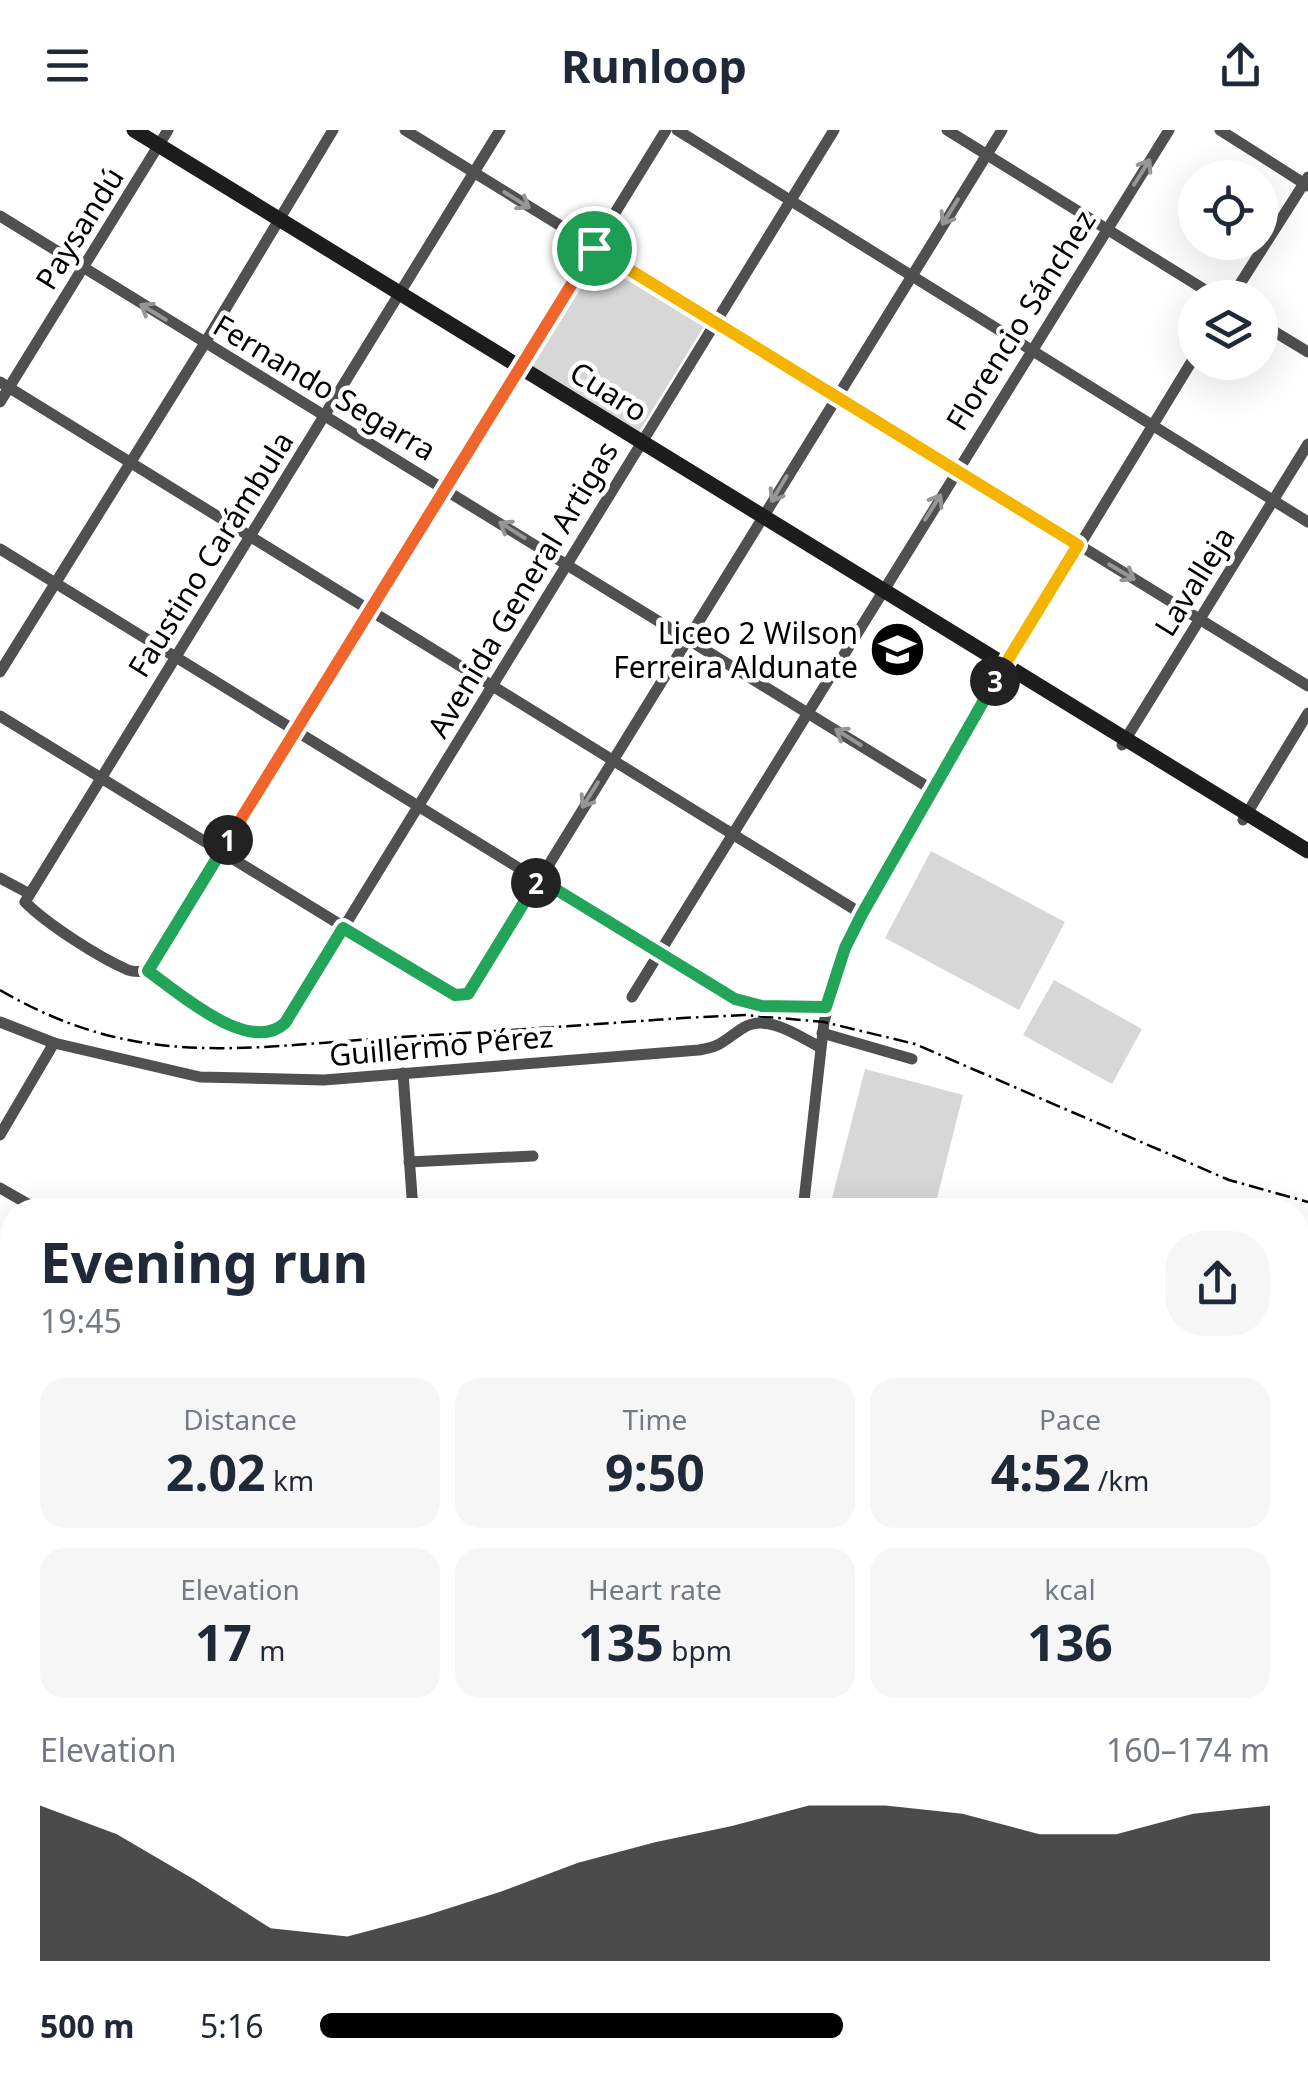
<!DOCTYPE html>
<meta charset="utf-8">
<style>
body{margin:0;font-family:"Noto Sans",sans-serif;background:#f6f6f7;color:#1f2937;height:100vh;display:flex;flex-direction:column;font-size:38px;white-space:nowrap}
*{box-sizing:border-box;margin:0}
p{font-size:32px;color:#747a83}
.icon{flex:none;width:55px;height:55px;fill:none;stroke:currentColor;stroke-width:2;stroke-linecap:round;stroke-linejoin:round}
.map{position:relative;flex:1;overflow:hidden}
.drawer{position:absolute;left:0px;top:1068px;width:1310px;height:888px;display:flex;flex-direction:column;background:#fff;border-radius:40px 40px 0 0;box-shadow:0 10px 40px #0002}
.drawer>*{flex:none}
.fabs{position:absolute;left:1178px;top:30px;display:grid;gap:20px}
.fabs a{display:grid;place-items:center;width:100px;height:100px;border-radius:50%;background:#fff;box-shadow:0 10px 40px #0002;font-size:50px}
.pin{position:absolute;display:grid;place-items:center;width:85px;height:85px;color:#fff;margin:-42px;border:5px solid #fff;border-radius:50%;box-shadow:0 2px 10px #0007}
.km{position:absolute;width:50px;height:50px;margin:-25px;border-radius:50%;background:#222;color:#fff;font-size:28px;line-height:50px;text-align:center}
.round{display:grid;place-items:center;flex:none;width:105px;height:105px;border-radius:40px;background:#f6f6f7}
.headline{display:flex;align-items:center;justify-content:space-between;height:170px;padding:0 40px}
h1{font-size:55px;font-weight:700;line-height:75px}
.metrics{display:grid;grid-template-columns:repeat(3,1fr);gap:15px;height:170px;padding:10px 40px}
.metrics div{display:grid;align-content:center;border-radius:25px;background:#f6f6f7;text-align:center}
.metrics b{font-size:50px;font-weight:700}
.metrics small{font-size:28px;font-weight:400}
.metrics p{font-size:28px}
.chart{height:280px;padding:20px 40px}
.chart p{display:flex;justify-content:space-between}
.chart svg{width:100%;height:180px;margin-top:10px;fill:#000;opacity:.7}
ul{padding:0 40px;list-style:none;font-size:32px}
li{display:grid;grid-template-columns:160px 120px 1fr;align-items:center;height:75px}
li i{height:25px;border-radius:12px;background:#000}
header{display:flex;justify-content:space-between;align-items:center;height:130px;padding:0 40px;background:#fff;font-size:45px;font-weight:700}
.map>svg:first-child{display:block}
</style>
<header><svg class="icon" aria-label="menu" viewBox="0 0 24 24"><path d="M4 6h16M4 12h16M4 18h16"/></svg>Runloop<svg class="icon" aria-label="share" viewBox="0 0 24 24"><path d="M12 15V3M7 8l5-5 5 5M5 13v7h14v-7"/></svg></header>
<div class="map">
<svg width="1308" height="1953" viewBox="0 0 1308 1953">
<rect width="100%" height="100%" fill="#fff"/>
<g fill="#d7d7d7">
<path d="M597,125L706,193L637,305L528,236Z"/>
<path d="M931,721L1065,792L1019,880L885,808Z"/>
<path d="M1054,850L1142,899L1112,954L1023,905Z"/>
<path d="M865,939L963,965L934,1080H829Z"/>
</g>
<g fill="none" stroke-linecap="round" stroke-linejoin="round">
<g stroke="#9e9e9e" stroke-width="2.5">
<path d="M1298,1175L1308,1185"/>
<path d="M0,1176H12"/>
</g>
<g stroke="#505050" stroke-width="11">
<path d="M405,0L1308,556"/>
<path d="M500,0L25,772C47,794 98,827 128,840C135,843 143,840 150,843C194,860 216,908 273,902L285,893L834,0"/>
<path d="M677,0L1308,392"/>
<path d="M947,0L1218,168"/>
<path d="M1220,0L1308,56"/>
<path d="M0,86L931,659"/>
<path d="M1231,168L1308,47"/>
<path d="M1260,193L1308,222"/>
<path d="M0,252L862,784"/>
<path d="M0,272L168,0"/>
<path d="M0,419L714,858C751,878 785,876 827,877"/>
<path d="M0,542L205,213L333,0"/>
<path d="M0,586L455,865L469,864L1002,0"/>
<path d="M1122,615L1308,314"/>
<path d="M1243,690L1308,583"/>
<path d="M0,748L28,763"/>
<path d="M148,841L666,0"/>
<path d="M632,867L1169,0"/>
<path d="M0,892L54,913L200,947L324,950L699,920C723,916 724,910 743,898C767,883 798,906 820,917"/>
<path d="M822,903L912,929"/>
<path d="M403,943L413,1080"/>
<path d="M0,1005L54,913"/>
<path d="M409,1032L533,1026"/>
<path d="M0,1058L28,1074"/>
<path d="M803,1080L824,892L845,817L931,659L1195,226"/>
<path d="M0,1840L12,1834"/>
<path d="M221,1942L226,1953"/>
<path d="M497,1942L503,1953"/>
<path d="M593,1942L598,1953"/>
<path d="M638,1942L643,1953"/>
<path d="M782,1942L787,1953"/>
<path d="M1064,1942L1069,1953"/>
<path d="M332,1953L353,1942"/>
<path d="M606,1953L628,1942"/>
<path d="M902,1953L923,1942"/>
</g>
<path stroke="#1d1d1d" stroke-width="15" d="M134,0L1308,721"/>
<path stroke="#000" stroke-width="2.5" stroke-dasharray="15 5 2.5 5" stroke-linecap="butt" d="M0,860C135,939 239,918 386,908C485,902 584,895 683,888L745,885L824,892L915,914L1229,1050L1308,1072"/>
</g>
<defs><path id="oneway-shaft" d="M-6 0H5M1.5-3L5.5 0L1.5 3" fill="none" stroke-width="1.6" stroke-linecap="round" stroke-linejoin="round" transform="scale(2.5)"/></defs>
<g stroke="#969696">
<use href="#oneway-shaft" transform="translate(1142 42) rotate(-58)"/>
<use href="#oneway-shaft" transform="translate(517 70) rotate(32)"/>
<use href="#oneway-shaft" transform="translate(950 82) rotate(122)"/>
<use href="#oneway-shaft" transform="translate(153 182) rotate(-149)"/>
<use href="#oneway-shaft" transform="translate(779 359) rotate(121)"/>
<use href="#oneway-shaft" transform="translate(933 377) rotate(-58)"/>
<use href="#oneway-shaft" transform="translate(512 400) rotate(-148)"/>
<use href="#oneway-shaft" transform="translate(1122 442) rotate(31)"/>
<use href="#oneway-shaft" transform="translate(848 607) rotate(-148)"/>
<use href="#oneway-shaft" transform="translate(590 665) rotate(122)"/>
</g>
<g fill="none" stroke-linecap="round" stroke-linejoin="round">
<defs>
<path id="split-1" d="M228,710L594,118"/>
<path id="split-2" d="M228,710L148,841C178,862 249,926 285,893L343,798L455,865L468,864L536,753"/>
<path id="split-3" d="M536,753L539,749L735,869L762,876L826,877L845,818L862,784L995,551"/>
<path id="split-4" d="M594,118L1078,415L995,551"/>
</defs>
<use href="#split-1" stroke="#fff" stroke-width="20"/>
<use href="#split-2" stroke="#fff" stroke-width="20"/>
<use href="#split-3" stroke="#fff" stroke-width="20"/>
<use href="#split-4" stroke="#fff" stroke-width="20"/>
<use href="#split-1" stroke="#f0652b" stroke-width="12"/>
<use href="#split-2" stroke="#22a559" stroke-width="12"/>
<use href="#split-3" stroke="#22a559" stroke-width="12"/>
<use href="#split-4" stroke="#f5b400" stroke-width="12"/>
</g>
<defs>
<symbol id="school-disc" viewBox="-11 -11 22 22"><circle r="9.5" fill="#000" stroke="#fff"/><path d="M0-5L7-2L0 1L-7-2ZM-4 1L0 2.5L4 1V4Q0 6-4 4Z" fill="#fff"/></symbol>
</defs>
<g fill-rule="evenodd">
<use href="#school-disc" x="866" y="488" width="63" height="63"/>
</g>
<g text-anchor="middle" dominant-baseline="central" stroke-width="9" stroke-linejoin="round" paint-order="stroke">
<g font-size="30" fill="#000" stroke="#fff">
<text transform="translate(79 98) rotate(-58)">Paysandú</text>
<text transform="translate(1020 190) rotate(-58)">Florencio Sánchez</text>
<text transform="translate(325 257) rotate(31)">Fernando Segarra</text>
<text transform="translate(609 261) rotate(32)">Cuaro</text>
<text transform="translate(210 424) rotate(-58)">Faustino Carámbula</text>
<text transform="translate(1194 451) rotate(-58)">Lavalleja</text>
<text transform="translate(522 459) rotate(-59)">Avenida General Artigas</text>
<text transform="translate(441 915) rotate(-5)">Guillermo Pérez</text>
</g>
<g font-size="30" fill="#000" stroke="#fff" text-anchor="end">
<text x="858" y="502">Liceo 2 Wilson<tspan x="858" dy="34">Ferreira Aldunate</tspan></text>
</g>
</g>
</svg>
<div class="fabs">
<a><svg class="icon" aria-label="locate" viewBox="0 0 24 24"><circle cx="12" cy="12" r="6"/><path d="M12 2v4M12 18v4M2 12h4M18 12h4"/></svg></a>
<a><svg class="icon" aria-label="layers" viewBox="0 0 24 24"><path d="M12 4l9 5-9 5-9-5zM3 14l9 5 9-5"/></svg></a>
</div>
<div class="pin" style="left:594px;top:118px;background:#1e9e55"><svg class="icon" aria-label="arrive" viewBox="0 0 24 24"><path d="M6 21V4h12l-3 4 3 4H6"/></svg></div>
<b class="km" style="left:228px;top:710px">1</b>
<b class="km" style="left:536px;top:753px">2</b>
<b class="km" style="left:995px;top:551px">3</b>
<section class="drawer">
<div class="headline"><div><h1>Evening run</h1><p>19:45</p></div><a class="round"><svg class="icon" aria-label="share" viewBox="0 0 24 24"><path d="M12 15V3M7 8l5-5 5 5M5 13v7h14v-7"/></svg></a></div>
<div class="metrics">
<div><p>Distance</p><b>2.02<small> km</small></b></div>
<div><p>Time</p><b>9:50</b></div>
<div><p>Pace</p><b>4:52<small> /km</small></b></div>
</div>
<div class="metrics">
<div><p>Elevation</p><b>17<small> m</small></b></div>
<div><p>Heart rate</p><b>135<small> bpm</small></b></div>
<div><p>kcal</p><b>136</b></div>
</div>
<div class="chart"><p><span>Elevation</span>160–174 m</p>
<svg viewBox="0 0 160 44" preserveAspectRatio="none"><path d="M0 44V6L10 13L20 24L30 36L40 38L50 33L60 27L70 20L80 15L90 11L100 6L110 6L120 8L130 13L140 13L150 8L160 6V44z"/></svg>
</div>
<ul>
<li><b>500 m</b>5:16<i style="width:55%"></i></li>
</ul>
</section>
</div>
